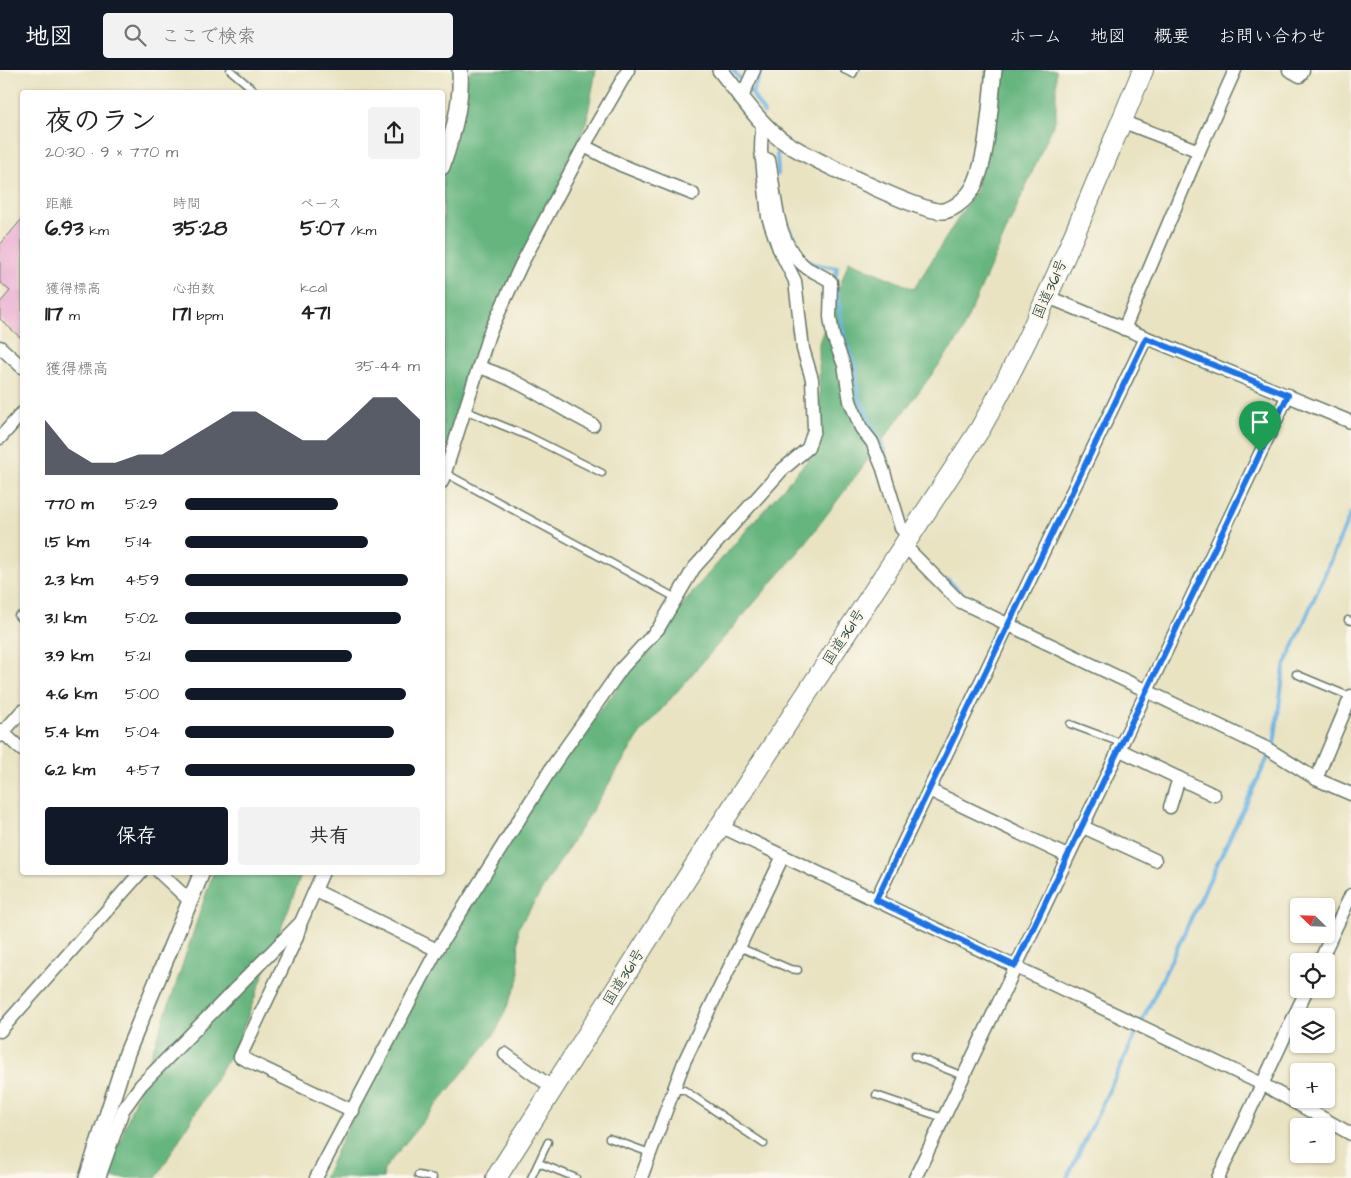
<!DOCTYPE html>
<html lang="ja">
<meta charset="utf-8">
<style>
body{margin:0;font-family:"Architects Daughter","Klee One",sans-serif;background:#f2f2f2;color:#222;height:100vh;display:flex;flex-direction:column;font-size:19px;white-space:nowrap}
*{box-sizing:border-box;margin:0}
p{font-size:16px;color:#767676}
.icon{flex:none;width:28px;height:28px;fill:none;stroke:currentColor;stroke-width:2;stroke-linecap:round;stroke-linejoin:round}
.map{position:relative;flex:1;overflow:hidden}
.drawer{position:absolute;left:20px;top:20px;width:425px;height:785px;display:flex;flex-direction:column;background:#fff;border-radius:5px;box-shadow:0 1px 4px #0004}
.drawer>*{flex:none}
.needle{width:32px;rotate:293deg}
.fabs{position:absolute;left:1290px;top:828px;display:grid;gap:10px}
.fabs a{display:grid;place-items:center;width:45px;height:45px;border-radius:5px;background:#fff;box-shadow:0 1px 4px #0004;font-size:25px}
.pin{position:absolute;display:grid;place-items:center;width:42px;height:42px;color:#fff;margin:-51px -21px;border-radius:50% 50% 50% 0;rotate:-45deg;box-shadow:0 0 5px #0007}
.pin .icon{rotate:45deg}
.round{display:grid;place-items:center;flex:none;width:52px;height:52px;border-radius:5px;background:#f2f2f2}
.overview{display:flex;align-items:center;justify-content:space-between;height:85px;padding:0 25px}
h1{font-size:28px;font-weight:700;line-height:38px}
.metrics{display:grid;grid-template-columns:repeat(3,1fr);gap:8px;height:85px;padding:5px 25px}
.metrics div{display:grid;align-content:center}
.metrics b{font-size:21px;font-weight:700}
.metrics small{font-size:14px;font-weight:400}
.metrics p{font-size:14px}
.chart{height:140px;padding:10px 25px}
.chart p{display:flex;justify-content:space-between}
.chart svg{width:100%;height:90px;margin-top:5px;fill:#111827;opacity:.7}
.button{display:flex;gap:10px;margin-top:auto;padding:10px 25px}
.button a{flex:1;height:58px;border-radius:5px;background:#111827;color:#fff;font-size:20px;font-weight:700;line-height:58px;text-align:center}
.button a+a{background:#f2f2f2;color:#222}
ul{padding:0 25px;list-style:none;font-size:16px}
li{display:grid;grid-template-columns:80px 60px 1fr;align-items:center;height:38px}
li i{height:12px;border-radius:6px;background:#111827}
header{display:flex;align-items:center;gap:30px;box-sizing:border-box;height:70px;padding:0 25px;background:#111827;color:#fff}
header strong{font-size:24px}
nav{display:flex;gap:28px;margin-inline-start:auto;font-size:18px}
.search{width:350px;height:45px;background:#f2f2f2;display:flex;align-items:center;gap:12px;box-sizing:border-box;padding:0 18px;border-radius:5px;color:#767676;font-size:19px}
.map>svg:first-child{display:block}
</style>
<header>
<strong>地図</strong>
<div class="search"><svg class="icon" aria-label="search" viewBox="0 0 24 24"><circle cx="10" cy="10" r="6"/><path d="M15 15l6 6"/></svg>ここで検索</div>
<nav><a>ホーム</a><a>地図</a><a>概要</a><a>お問い合わせ</a></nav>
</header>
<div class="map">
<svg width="1351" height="1108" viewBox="0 0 1351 1108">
<rect width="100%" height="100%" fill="#fbf7ec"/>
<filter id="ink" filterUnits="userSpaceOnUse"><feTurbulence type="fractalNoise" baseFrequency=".02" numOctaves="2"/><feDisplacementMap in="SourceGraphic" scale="10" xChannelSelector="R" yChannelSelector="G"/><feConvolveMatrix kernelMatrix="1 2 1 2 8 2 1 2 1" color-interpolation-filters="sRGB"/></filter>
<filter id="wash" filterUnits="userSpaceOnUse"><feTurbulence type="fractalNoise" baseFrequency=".0096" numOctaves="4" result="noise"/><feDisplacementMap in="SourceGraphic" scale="20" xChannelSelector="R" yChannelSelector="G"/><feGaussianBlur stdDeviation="1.12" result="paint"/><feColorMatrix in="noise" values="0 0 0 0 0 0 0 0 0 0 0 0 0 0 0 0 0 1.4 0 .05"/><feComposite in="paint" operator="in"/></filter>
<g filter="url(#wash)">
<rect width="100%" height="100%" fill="#e9e3c2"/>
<g fill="#66b57f" stroke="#42795a">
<path d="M471,0H596L586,53L443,385V68Z"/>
<path d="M986,0H1056V48L959,268L801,479L640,664L518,858L519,909L496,962L384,1099L383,1108H324L376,995L506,760L696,518L820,376L819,273L849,191L914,219L977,118Z"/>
<path d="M213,803H302L238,972L156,1108H107L173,923Z"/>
</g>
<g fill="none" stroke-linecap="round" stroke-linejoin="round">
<g stroke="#6ab2e2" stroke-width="4">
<path d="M733,0L744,14"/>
<path d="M749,19L764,43"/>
<path d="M752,23L762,0"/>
<path d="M777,84L778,104"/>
<path d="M786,152L800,182"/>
<path d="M806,189L813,194L837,198L835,211L844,266L856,298L858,325L884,379L889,399"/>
<path d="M948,510L967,529"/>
<path d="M1226,652L1274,675"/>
<path d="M1067,1108L1274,675L1284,598L1351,443"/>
</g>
</g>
<g id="blocks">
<path fill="#eaaad1" d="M22,149V269L0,249V233L10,221L0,212V175Z"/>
</g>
</g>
<g filter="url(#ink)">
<use href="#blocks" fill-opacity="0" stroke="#676" stroke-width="1"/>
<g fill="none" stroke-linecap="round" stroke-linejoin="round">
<defs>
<g id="service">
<path d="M230,0L256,22"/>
<path d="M844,0L853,4L855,0"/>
<path d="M464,340L528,366L602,403"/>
<path d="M445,403L676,528"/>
<path d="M18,546L22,550"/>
<path d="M1348,550L1351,551"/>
<path d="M1296,604L1351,627"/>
<path d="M1070,654L1121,673"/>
<path d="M739,877L790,899L798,900"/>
<path d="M914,986L963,1006"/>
<path d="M673,1020H684L764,1074"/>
<path d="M876,1025L943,1048"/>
<path d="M609,1068L650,1083"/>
<path d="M539,1093L576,1108"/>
<path d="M418,1105L433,1108"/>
<path d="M531,1108L548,1072"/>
</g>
<g id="minor">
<path d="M1289,0L1300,6L1303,0"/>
<path d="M742,27L754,0"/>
<path d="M1121,51L1199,81L1124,259"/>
<path d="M584,76L621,95L693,124"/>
<path d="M1199,81L1235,0"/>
<path d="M769,90C776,125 775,175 807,198C815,203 824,206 831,212L830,247L833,266L844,295L850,331L861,358L872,372L883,399L901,458L909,467"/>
<path d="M1048,227L1351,352"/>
<path d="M0,277L22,297"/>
<path d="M479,297C524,311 552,335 593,355"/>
<path d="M0,368L22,343"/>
<path d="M442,412L489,264L521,195L584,76L628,0"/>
<path d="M904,475L959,531L1268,679L1316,709L1351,724"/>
<path d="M0,660L22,680"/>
<path d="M0,666L22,641"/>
<path d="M1118,679L1214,725"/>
<path d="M1316,709L1351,626"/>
<path d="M929,720L1067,786"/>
<path d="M1170,737L1179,708"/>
<path d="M720,756L1262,1014L1351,1064"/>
<path d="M1081,756L1155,790"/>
<path d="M159,802L190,831"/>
<path d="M316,821L437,880"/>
<path d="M876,830L1146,268"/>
<path d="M300,856L296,869L240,987L353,1041"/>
<path d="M1320,891L1351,825"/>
<path d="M0,961L141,802"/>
<path d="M505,984L553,1018"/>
<path d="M99,1108L123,1040L141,1015L301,852L323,802"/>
<path d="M316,1108L437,880L554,694L622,598L658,559L694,498L782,400L808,378L814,360L812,309L803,279L795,211L779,179L768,147L761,80L762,50"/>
<path d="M641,1108L684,992L783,786"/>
<path d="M915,1108L1288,325"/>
<path d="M1218,1108L1307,919"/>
</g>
<g id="tertiary">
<path d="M720,0C740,24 760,56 786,73C807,86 924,145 943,141C952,140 962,132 968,125C988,103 990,31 994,0"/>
<path d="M442,97C453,64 462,34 460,0"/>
<path d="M87,1108L127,983L202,802"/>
</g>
<path id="trunk" d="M496,1108L720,756L980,359C1045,245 1092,121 1143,0"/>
</defs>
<use href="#service" stroke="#676" stroke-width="9"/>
<use href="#minor" stroke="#676" stroke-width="15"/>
<use href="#tertiary" stroke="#676" stroke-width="18"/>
<use href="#trunk" stroke="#676" stroke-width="22"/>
<use href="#service" stroke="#fff" stroke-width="6"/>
<use href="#minor" stroke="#fff" stroke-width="12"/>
<use href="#tertiary" stroke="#fff" stroke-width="15"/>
<use href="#trunk" stroke="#fff" stroke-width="20"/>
</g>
</g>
<g fill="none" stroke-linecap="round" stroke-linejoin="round" filter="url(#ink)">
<defs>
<path id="route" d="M1146,268L1288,325L1015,896L876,830Z"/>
</defs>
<use href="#route" stroke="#fff" stroke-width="10"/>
<use href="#route" stroke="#1a73e8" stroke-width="6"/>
</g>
<g text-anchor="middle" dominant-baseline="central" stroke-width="5" stroke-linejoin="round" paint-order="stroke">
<g font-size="15" fill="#1f3d34" stroke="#fbf7ec">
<text transform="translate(1050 219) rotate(-66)">国道361号</text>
<text transform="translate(844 567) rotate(-57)">国道361号</text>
<text transform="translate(624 907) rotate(-58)">国道361号</text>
</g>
</g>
</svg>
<div class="fabs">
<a><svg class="needle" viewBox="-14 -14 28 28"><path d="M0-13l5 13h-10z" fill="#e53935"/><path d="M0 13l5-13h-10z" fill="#767676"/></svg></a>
<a><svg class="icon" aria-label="locate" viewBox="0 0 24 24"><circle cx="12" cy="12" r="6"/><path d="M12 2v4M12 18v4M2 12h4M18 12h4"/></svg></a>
<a><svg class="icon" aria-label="layers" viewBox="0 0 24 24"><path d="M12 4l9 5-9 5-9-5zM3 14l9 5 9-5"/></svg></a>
<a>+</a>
<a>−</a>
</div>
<div class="pin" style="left:1260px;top:382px;background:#1e9e55"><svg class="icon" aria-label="arrive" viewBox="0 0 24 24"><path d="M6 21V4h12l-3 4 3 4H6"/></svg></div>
<section class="drawer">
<div class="overview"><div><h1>夜のラン</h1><p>20:30 · 9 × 770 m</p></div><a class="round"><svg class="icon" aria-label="share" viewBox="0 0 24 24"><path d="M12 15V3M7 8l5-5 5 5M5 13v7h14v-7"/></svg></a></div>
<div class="metrics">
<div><p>距離</p><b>6.93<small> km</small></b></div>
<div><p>時間</p><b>35:28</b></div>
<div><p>ペース</p><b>5:07<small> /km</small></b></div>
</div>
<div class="metrics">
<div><p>獲得標高</p><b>117<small> m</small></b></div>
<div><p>心拍数</p><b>171<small> bpm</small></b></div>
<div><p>kcal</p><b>471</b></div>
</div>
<div class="chart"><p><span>獲得標高</span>35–44 m</p>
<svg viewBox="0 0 160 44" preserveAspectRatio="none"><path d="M0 44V17L10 31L20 38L30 38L40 34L50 34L60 27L70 20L80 13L90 13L100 20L110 27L120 27L130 17L140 6L150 6L160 17V44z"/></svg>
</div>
<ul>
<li><b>770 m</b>5:29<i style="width:65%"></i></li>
<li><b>1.5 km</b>5:14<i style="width:78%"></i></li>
<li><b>2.3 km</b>4:59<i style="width:95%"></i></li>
<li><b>3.1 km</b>5:02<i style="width:92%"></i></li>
<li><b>3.9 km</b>5:21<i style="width:71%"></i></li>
<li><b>4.6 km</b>5:00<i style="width:94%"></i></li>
<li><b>5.4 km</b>5:04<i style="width:89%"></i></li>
<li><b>6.2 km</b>4:57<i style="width:98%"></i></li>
</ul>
<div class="button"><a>保存</a><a>共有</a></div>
</section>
</div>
